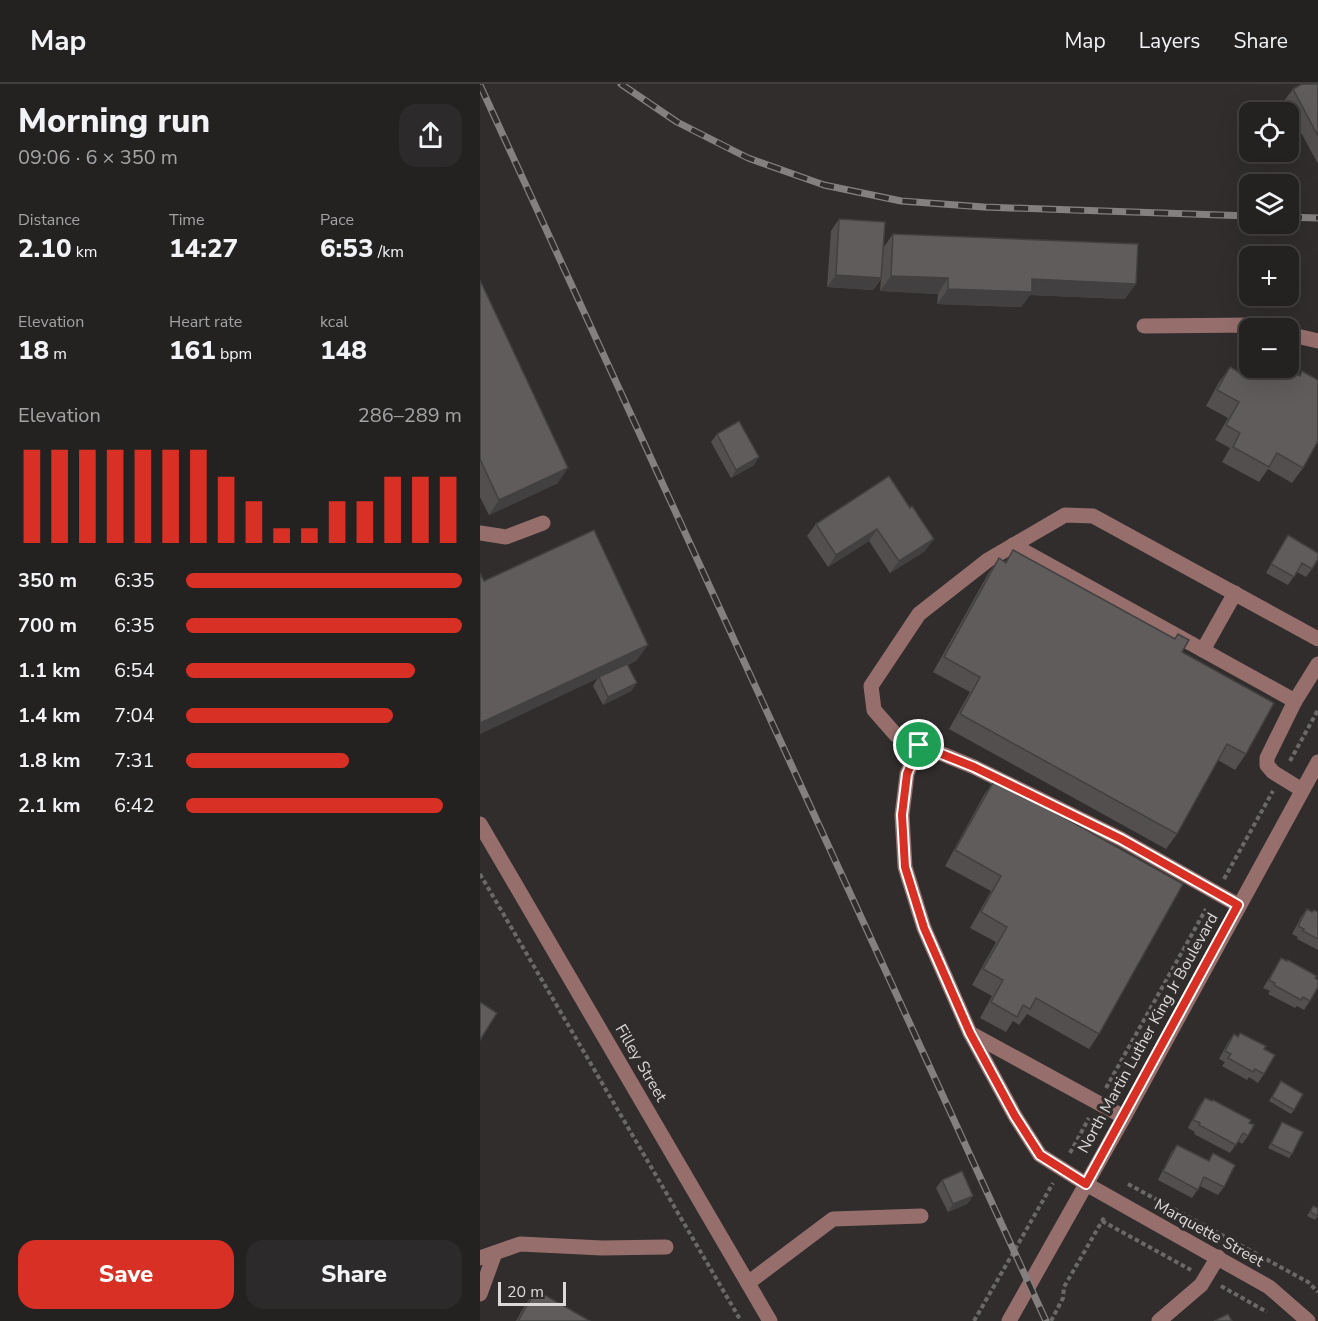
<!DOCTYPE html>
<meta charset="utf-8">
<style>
body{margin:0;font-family:"Nunito Sans",sans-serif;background:#2c2a2a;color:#f1f3f6;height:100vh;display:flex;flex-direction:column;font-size:22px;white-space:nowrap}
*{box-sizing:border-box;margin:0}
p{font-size:20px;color:#a3a4a5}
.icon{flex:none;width:33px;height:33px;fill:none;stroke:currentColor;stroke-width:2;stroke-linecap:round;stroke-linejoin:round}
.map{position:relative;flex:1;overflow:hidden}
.details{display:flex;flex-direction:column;background:#242221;width:480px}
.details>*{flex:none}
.tools{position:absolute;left:759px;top:18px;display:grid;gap:12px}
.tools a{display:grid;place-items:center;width:60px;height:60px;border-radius:12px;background:#242221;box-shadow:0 6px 24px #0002,0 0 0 2px #413f3f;font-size:30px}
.scale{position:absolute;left:18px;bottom:15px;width:68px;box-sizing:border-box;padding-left:6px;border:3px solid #dbd9d8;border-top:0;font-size:16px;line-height:21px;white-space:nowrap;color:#dbd9d8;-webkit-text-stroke:4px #302d2c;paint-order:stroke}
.pin{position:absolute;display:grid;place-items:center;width:51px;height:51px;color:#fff;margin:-26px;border:3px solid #fff;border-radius:50%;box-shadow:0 2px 6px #0007}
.round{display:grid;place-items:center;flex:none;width:63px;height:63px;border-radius:18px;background:#2c2a2a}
.overview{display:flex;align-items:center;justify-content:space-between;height:102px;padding:0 18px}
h1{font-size:33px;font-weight:800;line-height:45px}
.figures{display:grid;grid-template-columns:repeat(3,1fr);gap:9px;height:102px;padding:6px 18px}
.figures div{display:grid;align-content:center}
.figures b{font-size:26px;font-weight:800}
.figures small{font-size:16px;font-weight:400}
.figures p{font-size:16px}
.chart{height:168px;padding:12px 18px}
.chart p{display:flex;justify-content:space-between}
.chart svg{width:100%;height:108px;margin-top:6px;stroke:#d93025;stroke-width:6}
.primary-button{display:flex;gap:12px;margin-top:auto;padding:12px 18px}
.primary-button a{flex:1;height:69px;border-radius:18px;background:#d93025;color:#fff;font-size:24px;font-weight:800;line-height:69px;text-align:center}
.primary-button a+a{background:#2c2a2a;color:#f1f3f6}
ul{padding:0 18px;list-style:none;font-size:20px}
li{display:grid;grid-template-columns:96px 72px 1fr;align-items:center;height:45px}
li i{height:15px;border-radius:8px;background:#d93025}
header{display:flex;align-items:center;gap:36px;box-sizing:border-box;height:84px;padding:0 30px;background:#242221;border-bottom:2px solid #413f3f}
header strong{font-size:28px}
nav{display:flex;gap:33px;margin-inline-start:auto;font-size:21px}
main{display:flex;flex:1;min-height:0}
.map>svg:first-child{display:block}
</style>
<header>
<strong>Map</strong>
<nav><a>Map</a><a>Layers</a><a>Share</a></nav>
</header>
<main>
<section class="details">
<div class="overview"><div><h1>Morning run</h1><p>09:06 · 6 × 350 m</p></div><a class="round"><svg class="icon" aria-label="share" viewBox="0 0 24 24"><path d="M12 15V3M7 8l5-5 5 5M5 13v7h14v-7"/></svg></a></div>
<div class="figures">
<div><p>Distance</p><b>2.10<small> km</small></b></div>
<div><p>Time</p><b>14:27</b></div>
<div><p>Pace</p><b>6:53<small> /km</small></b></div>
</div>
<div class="figures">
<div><p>Elevation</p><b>18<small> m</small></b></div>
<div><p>Heart rate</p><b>161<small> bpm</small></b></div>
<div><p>kcal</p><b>148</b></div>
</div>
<div class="chart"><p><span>Elevation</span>286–289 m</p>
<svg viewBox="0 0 160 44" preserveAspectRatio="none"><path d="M5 44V6M15 44V6M25 44V6M35 44V6M45 44V6M55 44V6M65 44V6M75 44V17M85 44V27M95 44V38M105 44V38M115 44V27M125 44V27M135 44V17M145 44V17M155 44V17"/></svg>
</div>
<ul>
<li><b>350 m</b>6:35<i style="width:100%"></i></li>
<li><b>700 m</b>6:35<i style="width:100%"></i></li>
<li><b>1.1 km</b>6:54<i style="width:83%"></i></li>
<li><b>1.4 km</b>7:04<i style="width:75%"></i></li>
<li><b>1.8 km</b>7:31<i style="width:59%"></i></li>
<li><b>2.1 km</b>6:42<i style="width:93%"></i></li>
</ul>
<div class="primary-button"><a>Save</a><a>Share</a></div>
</section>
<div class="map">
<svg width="838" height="1237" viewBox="0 0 838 1237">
<rect width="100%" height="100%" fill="#302d2c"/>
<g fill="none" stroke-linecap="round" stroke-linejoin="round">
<g stroke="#6b6968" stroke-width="4" stroke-dasharray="4.5 3" stroke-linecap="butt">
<path d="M810,677L838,626"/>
<path d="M0,790L261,1237"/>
<path d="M744,795L793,707"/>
<path d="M626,1004L726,825"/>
<path d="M590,1069L609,1034"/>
<path d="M648,1100L828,1198L838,1208"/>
<path d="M622,1137L711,1186"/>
<path d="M741,1202L787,1228"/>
<path d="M494,1237L573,1099"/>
<path d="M571,1237L583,1214L584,1203L625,1132"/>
</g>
<g stroke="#966f6c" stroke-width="15">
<path d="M664,242L774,241L788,244"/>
<path d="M808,250L838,257"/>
<path d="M0,449L26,453L63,439"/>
<path d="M533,461L815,617"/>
<path d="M723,566L755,509"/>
<path d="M439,661L427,690L422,731L425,783L444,844L490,949L535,1032L560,1071L606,1100L789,1203L828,1237"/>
<path d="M822,706L793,688L787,681V674L815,617L838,580"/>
<path d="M0,740L290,1237"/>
<path d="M758,821L641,755L494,683L416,651L394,626L391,602L439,530L508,476L585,431L613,432L838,555"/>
<path d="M490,949L644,1033"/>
<path d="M0,1174L40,1160L122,1164L186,1163"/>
<path d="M268,1199L353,1135L441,1132"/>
<path d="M0,1210L15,1169"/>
<path d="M529,1237L644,1033L838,678"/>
<path d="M679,1237L721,1201L738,1173"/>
</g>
<defs>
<g id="rail">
<path d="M141,0L197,38L268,74L344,101L421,117L504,123L770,132"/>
<path d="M0,1L566,1237"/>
<path d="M808,133L838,134"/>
</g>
</defs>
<use href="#rail" stroke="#83807f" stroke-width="7"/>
<use href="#rail" stroke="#302d2c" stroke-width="4.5" stroke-dasharray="14" stroke-linecap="butt"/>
</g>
<g fill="#524f4e">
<path d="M838,0V80L804,17L813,5Z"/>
<path d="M359,135L403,164L413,150L645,215L550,211L541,223L457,220L458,210L400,207L401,195L393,206L347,203L351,147Z"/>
<path d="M0,196L78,399L9,431L0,413Z"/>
<path d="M750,283L770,294L776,284H804L823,384L812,399L788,385L779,398L742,378L750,364L735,356L748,334L726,322L739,298Z"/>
<path d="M237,350L274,381L251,394L231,358Z"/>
<path d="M409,392L445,467L410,489L389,457L348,483L327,452L336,440Z"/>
<path d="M808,451L832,485L826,493L817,488L808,501L786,489Z"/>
<path d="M533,466L694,555L698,550L702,568L766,670L755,686L738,676L697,750L686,765L469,645L490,608L453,588L508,490L519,474L525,478Z"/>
<path d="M4,497L157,576L148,581L157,599L151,607L123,621L113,602L118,594L0,650Z"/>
<path d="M515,695L619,950L609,965L547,930L539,941L533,937L526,948L500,934L512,912L492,901L516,858L490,844L511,807L465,782L504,711Z"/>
<path d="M827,825L832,828H838V866L817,855L818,853L812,850L821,833Z"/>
<path d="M801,874L835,894L830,917L824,926L817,922L815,924L788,910L790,907L783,904Z"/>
<path d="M760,949L784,965V990L778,999L769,993L767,996L742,982L745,978L739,975L748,958L754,950L758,952Z"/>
<path d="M801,997L814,1026L811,1030L789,1017Z"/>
<path d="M725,1014L769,1039L768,1052L762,1060L758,1057L750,1069L714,1050L715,1048L708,1044L719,1022Z"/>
<path d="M802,1038L812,1070L809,1074L788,1064Z"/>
<path d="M697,1061L728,1077L733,1069L744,1103L738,1111L720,1102L712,1114L678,1096L691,1069Z"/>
<path d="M462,1096L493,1112L487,1120L468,1128L456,1104Z"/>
<path d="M833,1122L838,1132L835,1136L827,1132Z"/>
<path d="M56,1206L110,1237H36L45,1221Z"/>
</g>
<g fill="#424040">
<path d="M356,191L401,194L393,206L347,203Z"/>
<path d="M411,192L468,194L458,210L400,207Z"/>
<path d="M552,195L656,200L645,215L550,211L541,223L457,220L468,205Z"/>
<path d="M279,373L274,381L251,394L256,386Z"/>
<path d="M88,384L78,399L9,431L19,416Z"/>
<path d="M397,445L389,457L348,483L356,471Z"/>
<path d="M454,455L445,467L410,489L419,477Z"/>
<path d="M168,561L157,576L0,650V639Z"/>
<path d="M157,599L151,607L123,621L128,613Z"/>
<path d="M493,1112L487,1120L468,1128L473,1120Z"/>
</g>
<g fill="#5f5c5b" stroke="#424040" stroke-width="1.5">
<path d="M822,0H838V52L813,5Z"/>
<path d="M359,135L405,138L401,194L356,191Z"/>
<path d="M413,150L658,160L656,200L552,195V208L468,205V194L411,192Z"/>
<path d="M0,196L88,384L19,416L0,375Z"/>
<path d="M750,283L771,295L778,284H804L820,292L822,287L838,296V357L823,384L797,369L789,383L753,363L760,349L746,341L759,318L737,306Z"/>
<path d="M259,337L279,373L256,386L237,350Z"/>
<path d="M409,392L430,424L432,422L454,455L419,477L397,445L356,471L336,440Z"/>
<path d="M114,446L168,561L0,639V489L4,497Z"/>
<path d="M808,451L838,469V475L832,485L822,479L814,493L791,480Z"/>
<path d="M533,466L695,555L698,550L709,556L702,568L794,619L766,670L747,660L697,750L480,630L500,593L464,573L519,474L526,479Z"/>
<path d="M147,580L157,599L128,613L119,593Z"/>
<path d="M515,695L703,800L619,950L556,914L550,925L543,921L537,933L511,918L523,896L503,885L527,843L501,828L521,792L475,766Z"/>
<path d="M827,825L832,828L834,826L838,828V855L823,847L824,845L818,842Z"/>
<path d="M801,874L807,877L808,876L837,892L835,894L838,896V903L830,917L823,913L821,916L794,901L795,899L789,896Z"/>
<path d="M0,918L17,929L0,956Z"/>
<path d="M760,949L786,962L784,965L795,971L784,990L775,985L773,988L748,974L751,970L745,967L754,950L758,953Z"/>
<path d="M801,997L823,1010L814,1026L792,1013Z"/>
<path d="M725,1014L732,1017L733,1016L771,1036L769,1039L774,1041L768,1052L763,1049L756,1061L719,1041L720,1039L713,1036Z"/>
<path d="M802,1038L823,1048L812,1070L791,1060Z"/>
<path d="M697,1061L729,1077L733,1069L755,1081L744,1103L724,1093L718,1106L683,1087Z"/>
<path d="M482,1087L493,1112L473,1120L462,1096Z"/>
<path d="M833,1122L838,1124V1132L830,1128Z"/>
<path d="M56,1206L110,1237H38Z"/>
<path d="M748,1230L752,1237H734Z"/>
</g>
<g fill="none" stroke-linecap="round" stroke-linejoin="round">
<defs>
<path id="route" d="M439,661L494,683L641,755L758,821L606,1100L560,1071L535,1032L490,949L444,844L425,783L422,731L427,690Z"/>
</defs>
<use href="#route" stroke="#fff" stroke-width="12"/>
<use href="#route" stroke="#d93025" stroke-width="8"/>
</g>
<g text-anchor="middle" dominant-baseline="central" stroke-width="6" stroke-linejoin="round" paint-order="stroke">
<g font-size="16" fill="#dbd9d8" stroke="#302d2c">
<text transform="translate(668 949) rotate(-61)">North Martin Luther King Jr Boulevard</text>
<text transform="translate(161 979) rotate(60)">Filley Street</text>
<text transform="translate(729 1149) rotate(29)">Marquette Street</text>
</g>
</g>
</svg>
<div class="tools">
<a><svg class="icon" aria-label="locate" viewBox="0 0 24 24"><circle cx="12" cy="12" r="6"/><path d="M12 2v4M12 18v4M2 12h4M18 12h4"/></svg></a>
<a><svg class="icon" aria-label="layers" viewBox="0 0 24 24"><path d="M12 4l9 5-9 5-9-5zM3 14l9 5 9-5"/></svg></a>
<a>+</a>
<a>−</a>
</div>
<div class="scale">20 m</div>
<div class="pin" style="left:439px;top:661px;background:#1e9e55"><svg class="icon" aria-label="arrive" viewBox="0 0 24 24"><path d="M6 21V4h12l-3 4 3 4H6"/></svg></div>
</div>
</main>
